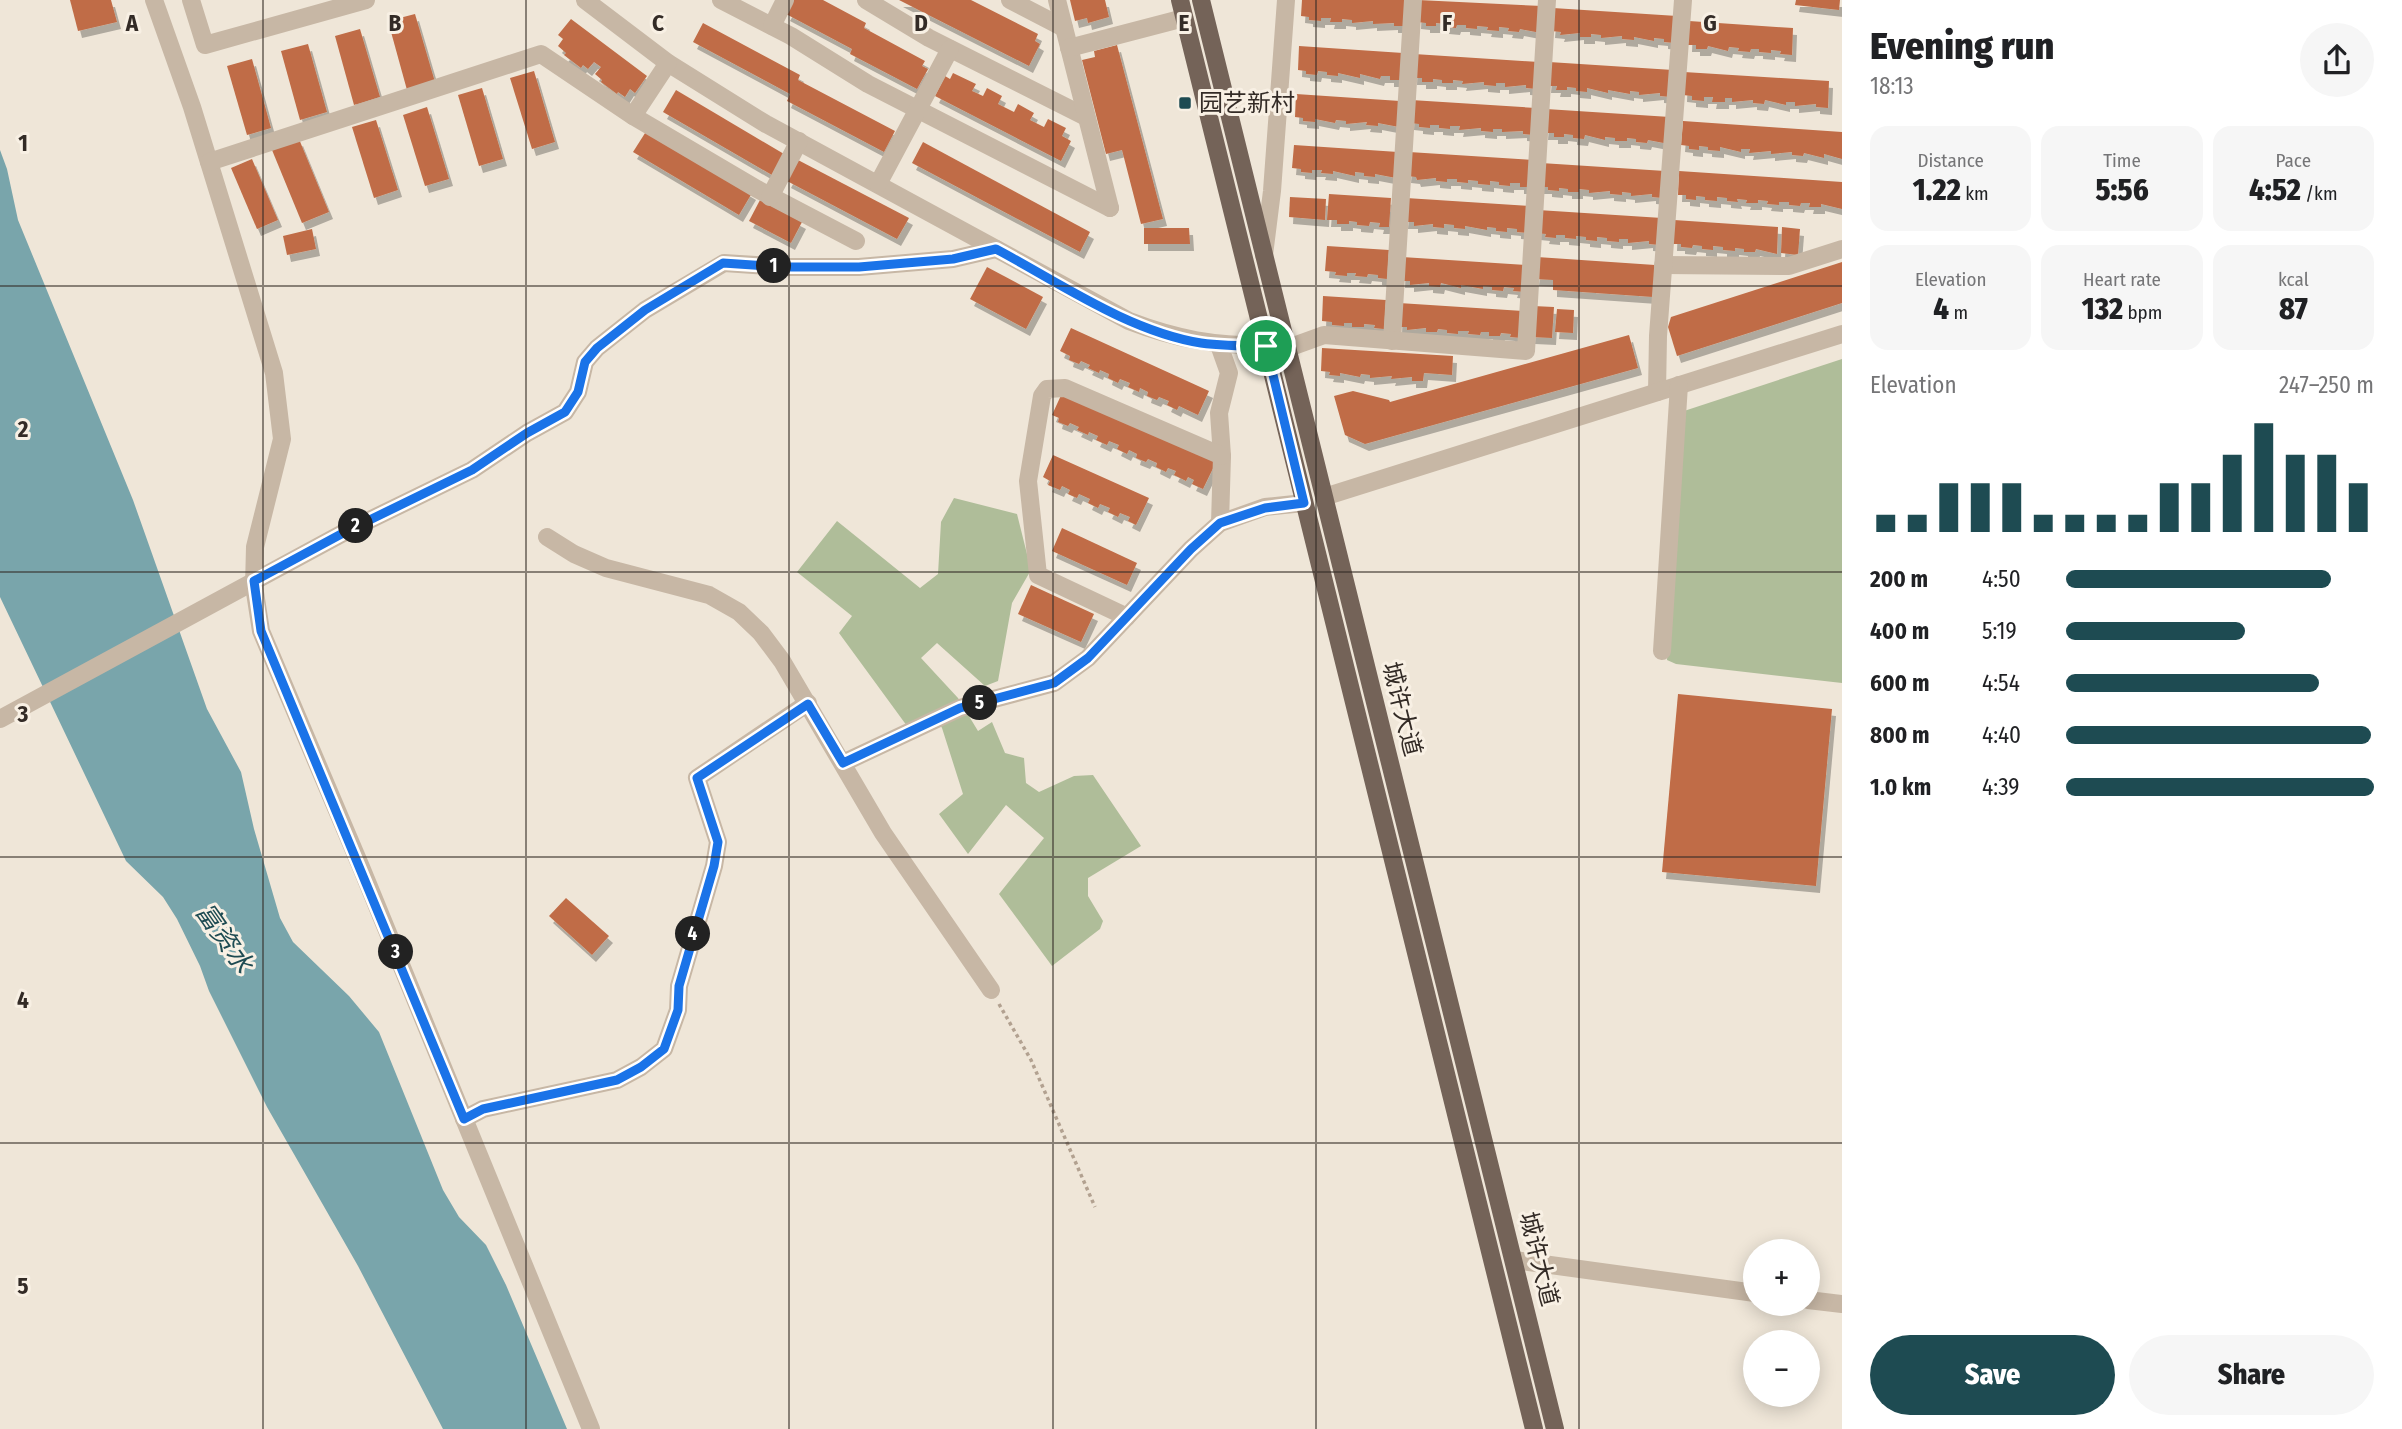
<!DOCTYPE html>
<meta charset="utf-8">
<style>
body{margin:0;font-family:"Fira Sans Condensed","Noto Sans SC",sans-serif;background:#f6f6f6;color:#202124;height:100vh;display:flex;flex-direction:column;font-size:26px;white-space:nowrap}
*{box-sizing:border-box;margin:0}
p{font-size:23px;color:#757577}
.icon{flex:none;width:38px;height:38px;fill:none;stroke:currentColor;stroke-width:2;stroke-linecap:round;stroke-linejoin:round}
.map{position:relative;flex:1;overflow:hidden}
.panel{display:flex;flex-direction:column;background:#fff;width:560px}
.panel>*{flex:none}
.buttons{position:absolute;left:1743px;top:1239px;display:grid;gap:14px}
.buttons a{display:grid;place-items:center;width:77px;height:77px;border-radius:50%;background:#fff;box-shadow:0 4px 18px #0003;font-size:35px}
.pin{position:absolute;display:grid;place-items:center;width:60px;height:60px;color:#fff;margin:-30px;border:4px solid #fff;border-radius:50%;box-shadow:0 2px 7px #0007}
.km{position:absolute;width:35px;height:35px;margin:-18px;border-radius:50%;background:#222;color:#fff;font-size:19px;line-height:35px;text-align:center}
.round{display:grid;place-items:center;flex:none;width:74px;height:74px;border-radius:37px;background:#f6f6f6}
.headline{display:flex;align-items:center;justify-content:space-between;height:119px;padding:0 28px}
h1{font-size:38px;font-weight:800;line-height:52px}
.stats{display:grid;grid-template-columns:repeat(3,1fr);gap:10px;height:119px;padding:7px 28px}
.stats div{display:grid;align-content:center;border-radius:18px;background:#f6f6f6;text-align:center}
.stats b{font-size:30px;font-weight:800}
.stats small{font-size:19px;font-weight:400}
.stats p{font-size:19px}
.chart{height:196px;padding:14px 28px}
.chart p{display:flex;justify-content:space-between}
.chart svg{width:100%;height:126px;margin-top:7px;stroke:#1e4b52;stroke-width:6}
.button{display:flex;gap:14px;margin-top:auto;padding:14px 28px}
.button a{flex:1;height:80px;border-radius:42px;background:#1e4b52;color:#fff;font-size:28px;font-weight:800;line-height:80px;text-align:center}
.button a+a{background:#f6f6f6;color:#202124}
ul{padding:0 28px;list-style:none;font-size:23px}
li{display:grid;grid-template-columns:112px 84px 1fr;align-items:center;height:52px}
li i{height:18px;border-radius:9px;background:#1e4b52}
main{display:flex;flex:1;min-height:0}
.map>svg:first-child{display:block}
</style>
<main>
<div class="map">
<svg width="1842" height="1429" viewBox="0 0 1842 1429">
<defs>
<filter id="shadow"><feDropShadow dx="4" dy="7" stdDeviation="0" flood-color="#0004"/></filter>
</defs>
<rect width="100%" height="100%" fill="#efe6d8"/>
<g fill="#afbd99">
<path d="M1842,359V683L1676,664L1667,660L1681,412Z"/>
<path d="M954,498L1017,514L1031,570L1012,603L998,681L985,686L937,643L921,658L958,698L978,731L992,722L1005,753L1024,758L1026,783L1039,792L1074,776L1093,775L1141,846L1088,878V896L1103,921L1100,929L1052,966L999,894L1044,838L1006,805L968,854L939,814L963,794L942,728L933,713L907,726L839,633L852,616L797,572L837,521L920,588L938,574L941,522Z"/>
</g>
<path fill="#79a5ab" d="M0,150L7,169L18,220L133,500L207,709L241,772L254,829L280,918L293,942L349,996L379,1032L443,1190L459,1217L486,1245L506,1285L567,1429H443L358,1266L267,1107L209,991L200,966L177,919L163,897L126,861L0,597Z"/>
<g fill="#c06c46" filter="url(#shadow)">
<path d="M70,0H111L117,22L78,31Z"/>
<path d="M794,0H823L866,23L864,28L925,61L922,66L928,69L917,89L850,54L852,49L786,14Z"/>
<path d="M899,0H971L1038,34L1035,41L1040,44L1029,66Z"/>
<path d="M1070,0H1105L1109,17L1088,23L1087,18L1075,21Z"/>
<path d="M1302,0H1406L1405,26H1394V23L1373,24V21L1352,23V20L1342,19V22H1330L1331,18H1321V21L1309,20V17L1301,16Z"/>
<path d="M1418,0L1542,6L1541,33L1520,29L1519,32L1508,31L1509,28L1499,27V31L1487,30L1488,27L1477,26V29L1466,28V25H1457L1456,28L1445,27V24L1436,23V26H1426V23L1417,22Z"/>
<path d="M1796,0H1840L1839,10L1795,5Z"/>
<path d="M1553,8L1677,16L1675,43L1664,42V39L1654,38V41L1634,37V40L1622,39V36L1601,38V35L1591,34V37H1580V33L1560,35L1561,32L1551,31Z"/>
<path d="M415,14L435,82L407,90L388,21Z"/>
<path d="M571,19L647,76L635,93L630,89L625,97L618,92L617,94L601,82L602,80L595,74L601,67L594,62L588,69L583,65L581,68L564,55L566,53L558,46L563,39L558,35Z"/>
<path d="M1689,21L1793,28L1792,55L1780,54L1781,51L1771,50V53L1759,52V49H1751L1750,52L1738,51L1739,48L1729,47L1728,51L1708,46L1707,49H1696V45H1688Z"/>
<path d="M703,23L800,75L798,80L895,131L884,152L787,101L790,94L693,42Z"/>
<path d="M360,29L380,97L354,105L335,36Z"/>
<path d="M308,44L327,112L300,120L281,51Z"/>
<path d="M1117,45L1163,219L1141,224L1122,150L1106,154L1082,60L1095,57L1094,51Z"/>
<path d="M1299,46L1403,53L1402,80H1390V76H1381L1380,79L1360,74V78L1338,73V76L1327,75V72L1318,71L1317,75L1306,74V71L1298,70Z"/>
<path d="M1414,54L1539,62L1537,89L1526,88V85L1505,87V83H1496V86L1484,85V82L1462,84L1463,81L1453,80V83H1442V80L1433,79V82H1422V78H1413Z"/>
<path d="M252,59L271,128L247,135L227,66Z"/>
<path d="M1549,62L1673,70L1671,97L1660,96V93L1639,95V92L1630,91V94L1608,90V93L1587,88V92L1576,91V88L1567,87V90H1556L1557,86H1547Z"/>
<path d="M534,71L555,142L532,149L510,78Z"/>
<path d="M1684,72L1829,81L1828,108L1816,107V104L1795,106V102H1786V105L1765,100L1764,104L1753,103V100L1732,102V98H1725V102H1712L1713,97H1704V101L1692,100V96L1683,95Z"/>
<path d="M953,73L976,84L972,91L983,96L987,88L1002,96L998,104L1014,112L1018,104L1034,113L1030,120L1044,127L1048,119L1066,128L1062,136L1071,141L1061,161L935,96L945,76L950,79Z"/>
<path d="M482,88L503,159L479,166L458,95Z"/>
<path d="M676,90L784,154L772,175L663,112Z"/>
<path d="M1296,94L1400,101L1399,127L1378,123V126L1366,125L1367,122L1346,124V121L1336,120L1335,123L1315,119V122L1303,121V118L1295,117Z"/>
<path d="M1411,100L1536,108L1534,135L1523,134V131L1502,132V129H1493V132L1481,131V128L1459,130L1460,126H1450V129L1439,128V125H1430V128L1419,127V124L1410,123Z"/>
<path d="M427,107L449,179L425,186L403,115Z"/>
<path d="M1546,109L1670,117L1669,144L1648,140L1647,143L1636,142V139L1627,138V141H1615V138L1605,137V140L1585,135L1584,139L1573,138V135L1564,134V137H1554V133H1544Z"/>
<path d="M376,120L398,190L374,198L352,127Z"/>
<path d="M1683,121L1842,132V159L1824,154V158L1804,153L1803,156L1792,155V152L1771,154V151L1749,153L1750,149H1741V152L1720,147V151L1708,150V147L1699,146V150L1689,149V146L1681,145Z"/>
<path d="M647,130L752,193L739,215L633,152Z"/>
<path d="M299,139L329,212L302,223L272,150Z"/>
<path d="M923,142L1090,232L1080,252L912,163Z"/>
<path d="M1294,145L1398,152L1396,178L1375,174V177L1364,176V173L1355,172V176L1333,171V174L1321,173L1322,170H1312V173L1301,172V169L1292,168Z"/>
<path d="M1409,152L1533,160L1531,187H1520V183H1510V186L1499,185V182L1490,181V185L1478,184V181L1468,180V183L1457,182V179H1447V182L1436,181V178L1417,180L1416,177L1407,176Z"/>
<path d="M252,159L278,220L257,229L231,168Z"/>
<path d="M798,160L909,218L897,239L787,181Z"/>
<path d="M1541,163L1665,171L1663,198L1652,197V194L1631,196V193L1622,192V195L1610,194V191L1589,193V190L1579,189V192H1568V189L1559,188V191L1548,190V187H1539Z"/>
<path d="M1679,171L1842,182V209L1821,204V207H1809L1810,203H1801L1800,206L1789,205V202H1779V205L1767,204L1768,201L1758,200V203H1746L1747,200L1737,199L1738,202L1727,201V198L1717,197V201L1705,200V197L1696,196V200L1686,199V195H1678Z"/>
<path d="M1329,194L1391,198L1389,227H1379L1380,223L1370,222L1369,226L1357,225V222L1349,221V224H1337V220H1327Z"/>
<path d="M1290,197L1326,199L1325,220L1289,217Z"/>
<path d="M1406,198L1530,206L1528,233L1517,232V229L1507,228V232L1496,231V228L1487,227V230L1465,226V229L1454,228V225L1444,224V228L1433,227V224L1414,226V222H1404Z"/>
<path d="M760,200L802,222L791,243L749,221Z"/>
<path d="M1538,210L1662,218L1660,245L1649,244V241L1628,243V239H1619V242L1607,241V238L1597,237V241L1586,240V237L1576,236V239L1565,238V235H1556V238L1545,237L1546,234L1536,233Z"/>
<path d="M1674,220L1778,227L1777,254L1756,249L1755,252H1744V249L1735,248V251L1723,250V247L1713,246V250L1702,249V246L1693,245L1692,248L1681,247V244H1673Z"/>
<path d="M1782,227L1800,229L1798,255L1781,253Z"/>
<path d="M1144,228H1189L1190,244H1144Z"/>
<path d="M312,229L316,249L287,255L283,236Z"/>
<path d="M1327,246L1389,250L1387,279L1378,278V275L1368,274L1367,277L1355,276L1356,273H1347V276L1335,275L1336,272L1325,271Z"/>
<path d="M1402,257L1526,265L1525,292L1513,291L1514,288L1504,287L1503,291L1492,290V287L1483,286V289L1461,285V288L1441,283L1440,287L1429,286V283L1410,285V281H1401Z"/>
<path d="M1537,257L1655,265L1653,297L1553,290V280L1535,279Z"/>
<path d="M1842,262V303L1677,356L1668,327L1671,317Z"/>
<path d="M987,267L1043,297L1026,329L970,299Z"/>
<path d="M1323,296L1386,300L1384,329L1374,328L1375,325L1364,324V327H1352V323H1344V326L1332,325V322L1322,321Z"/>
<path d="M1399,303L1523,311L1522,338L1510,337L1511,334L1501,333L1500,336H1489V332H1481L1480,335L1468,334L1469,331H1458V334L1447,333V330L1438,329L1437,332H1426V328L1407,330V327H1398Z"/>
<path d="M1533,306L1554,307L1552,338L1531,337Z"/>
<path d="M1557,309L1574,310L1573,333L1555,332Z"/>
<path d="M1071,328L1209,391L1198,415L1179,406L1177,410L1167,405L1169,401L1159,397L1157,400L1147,396L1148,392L1140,388L1139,392L1128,387L1130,383L1120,379L1118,383L1108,378L1109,374L1100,370L1099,373L1088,368L1090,365L1081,361L1079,364L1069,360L1070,356L1060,351Z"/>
<path d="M1629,335L1638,368L1365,444L1345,435L1334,396L1353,391L1389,400L1390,402Z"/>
<path d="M1322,348L1453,356L1452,375L1424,373L1423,381H1412V377L1391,379L1392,376L1370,378V375L1361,374L1360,377L1340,373V376L1329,375L1330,372L1321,371Z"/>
<path d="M1063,391L1216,462L1203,489L1192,484L1194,480L1188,477L1186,481L1174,475L1176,471L1168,468L1166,472L1156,467L1157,463L1148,459L1146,462L1136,458L1137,454L1129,450L1127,454L1117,449L1119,445L1109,441L1107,445L1096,440L1098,436L1089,432L1088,435L1077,430L1079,427L1070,423L1068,426L1058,422L1059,418L1052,415Z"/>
<path d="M1053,455L1149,498L1136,525L1128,521L1130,517L1120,513L1118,517L1108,512L1110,508L1100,504L1098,508L1088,503L1090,499L1079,494L1077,498L1068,494L1070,490L1062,486L1060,490L1048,485L1050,481L1043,477Z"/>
<path d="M1062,528L1137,563L1127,585L1052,551Z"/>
<path d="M1031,585L1094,614L1081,642L1018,614Z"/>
<path d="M1678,694L1832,709L1816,886L1662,872Z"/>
<path d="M566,898L609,936L592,955L549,916Z"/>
</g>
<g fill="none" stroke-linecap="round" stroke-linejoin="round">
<path stroke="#b2a190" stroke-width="3.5" stroke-dasharray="3.5 3.5" stroke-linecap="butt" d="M999,1004L1031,1060L1095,1207"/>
<g stroke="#c7b7a5" stroke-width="18">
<path d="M154,0L192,107L274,373L282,439L255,547L254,586L261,631L361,867L591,1429"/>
<path d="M191,0L205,45L366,0"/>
<path d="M585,0L668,63L766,124L1129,321C1179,340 1213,345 1266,346"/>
<path d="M721,0L791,36L868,84L1110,208"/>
<path d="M866,0L929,38L1086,117"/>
<path d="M1010,0L1064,28"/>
<path d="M1057,0L1110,208"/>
<path d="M772,26L785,0"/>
<path d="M1069,48L1184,18"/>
<path d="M633,116L757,189L856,241"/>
<path d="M209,162L541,54L633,116L668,63"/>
<path d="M878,184L950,49"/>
<path d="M770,197L799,141"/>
<path d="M1264,255L1272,191L1286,0"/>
<path d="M1663,265L1789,266L1842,249"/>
<path d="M1392,341L1413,0"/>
<path d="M1219,345L1229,373L1219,413L1222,456L1220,523"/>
<path d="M1288,348L1324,335L1526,351L1547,0"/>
<path d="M1657,392L1658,336L1683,0"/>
<path d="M1324,497L1842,334"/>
<path d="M547,537L574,554L606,568L709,595L739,612L761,633L782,661L883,833L991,990"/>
<path d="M1127,617L1038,575L1028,481L1042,396L1047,389L1065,388L1222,456"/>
<path d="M1662,651L1679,385"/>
<path d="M0,719L345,532L472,470L527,433L565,412L578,392L585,362L597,348L645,310L724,263L785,267H859L953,259L996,249"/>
<path d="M843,763L960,708L1054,683L1088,658L1191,549L1220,523L1265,507L1304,503"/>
<path d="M464,1119L483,1109L617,1080L641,1067L664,1049L678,1010L679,986L714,866L718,842L697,778L808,703"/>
<path d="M1514,1260L1755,1293"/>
<path d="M1808,1300L1842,1304"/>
</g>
<g stroke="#746358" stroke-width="18">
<path d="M1180,0L1534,1429"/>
<path d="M1201,0L1555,1429"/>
</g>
</g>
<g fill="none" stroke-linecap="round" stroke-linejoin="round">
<defs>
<path id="route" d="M996,249C1060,283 1128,331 1201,343C1222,346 1244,346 1266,346L1304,503L1265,508L1220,523L1191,549L1088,658L1054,683L960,708L843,763L808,704L697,778L718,842L714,866L679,986L678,1010L664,1049L641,1067L617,1080L483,1109L464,1119L261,631L254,581L345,532L472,470L527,433L565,412L578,392L585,362L597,348L645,310L723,263L785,267H859L953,259Z"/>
</defs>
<use href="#route" stroke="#fff" stroke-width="14"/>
<use href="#route" stroke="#1a73e8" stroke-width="9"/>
</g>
<path fill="none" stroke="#332b26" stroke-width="2" stroke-opacity="0.55" d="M263,0V1429M526,0V1429M789,0V1429M1053,0V1429M1316,0V1429M1579,0V1429M0,286H1842M0,572H1842M0,857H1842M0,1143H1842"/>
<rect fill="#1e4b52" stroke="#f8f0e4" stroke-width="2.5" x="1178" y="96" width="14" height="14" rx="3.5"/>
<g text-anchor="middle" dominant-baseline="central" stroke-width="6" stroke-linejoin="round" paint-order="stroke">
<g font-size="24" fill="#332b26" stroke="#f8f0e4" text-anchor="start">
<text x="1199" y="103">园艺新村</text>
</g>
<g font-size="24" fill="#332b26" stroke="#f8f0e4">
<text transform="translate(1402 709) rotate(76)">城许大道</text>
<text transform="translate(1539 1259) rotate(76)">城许大道</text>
</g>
<g font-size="26" font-style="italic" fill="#1e4b52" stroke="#f8f0e4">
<text transform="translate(224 938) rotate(55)">富资水</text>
</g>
</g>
<g font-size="23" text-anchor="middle" font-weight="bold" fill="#332b26" stroke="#f8f0e4" stroke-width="6" stroke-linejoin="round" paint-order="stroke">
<text x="132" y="31">A</text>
<text x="395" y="31">B</text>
<text x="658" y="31">C</text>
<text x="921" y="31">D</text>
<text x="1184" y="31">E</text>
<text x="1447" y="31">F</text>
<text x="1710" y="31">G</text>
<text x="23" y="151">1</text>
<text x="23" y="437">2</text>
<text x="23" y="722">3</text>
<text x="23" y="1008">4</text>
<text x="23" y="1294">5</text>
</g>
</svg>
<div class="buttons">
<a>+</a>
<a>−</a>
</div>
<div class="pin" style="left:1266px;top:346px;background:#1e9e55"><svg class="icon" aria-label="arrive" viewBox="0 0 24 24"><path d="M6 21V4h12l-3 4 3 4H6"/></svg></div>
<b class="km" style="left:774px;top:266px">1</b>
<b class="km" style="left:356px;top:526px">2</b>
<b class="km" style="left:396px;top:952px">3</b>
<b class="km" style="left:693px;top:934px">4</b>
<b class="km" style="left:980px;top:703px">5</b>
</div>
<section class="panel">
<div class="headline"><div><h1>Evening run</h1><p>18:13</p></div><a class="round"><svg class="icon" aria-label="share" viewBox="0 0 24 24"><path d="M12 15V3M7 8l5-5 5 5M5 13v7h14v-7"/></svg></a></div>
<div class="stats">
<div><p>Distance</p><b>1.22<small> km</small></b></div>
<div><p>Time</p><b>5:56</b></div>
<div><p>Pace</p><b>4:52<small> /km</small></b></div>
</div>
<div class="stats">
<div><p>Elevation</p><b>4<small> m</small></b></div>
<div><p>Heart rate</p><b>132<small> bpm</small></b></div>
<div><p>kcal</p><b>87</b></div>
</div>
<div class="chart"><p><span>Elevation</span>247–250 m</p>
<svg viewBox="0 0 160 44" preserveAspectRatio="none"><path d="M5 44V38M15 44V38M25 44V27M35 44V27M45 44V27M55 44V38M65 44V38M75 44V38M85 44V38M95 44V27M105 44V27M115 44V17M125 44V6M135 44V17M145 44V17M155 44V27"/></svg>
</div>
<ul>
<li><b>200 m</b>4:50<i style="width:86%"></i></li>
<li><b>400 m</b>5:19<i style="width:58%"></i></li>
<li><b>600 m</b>4:54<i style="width:82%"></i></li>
<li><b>800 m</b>4:40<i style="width:99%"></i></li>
<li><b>1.0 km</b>4:39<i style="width:100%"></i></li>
</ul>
<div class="button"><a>Save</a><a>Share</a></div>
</section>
</main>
